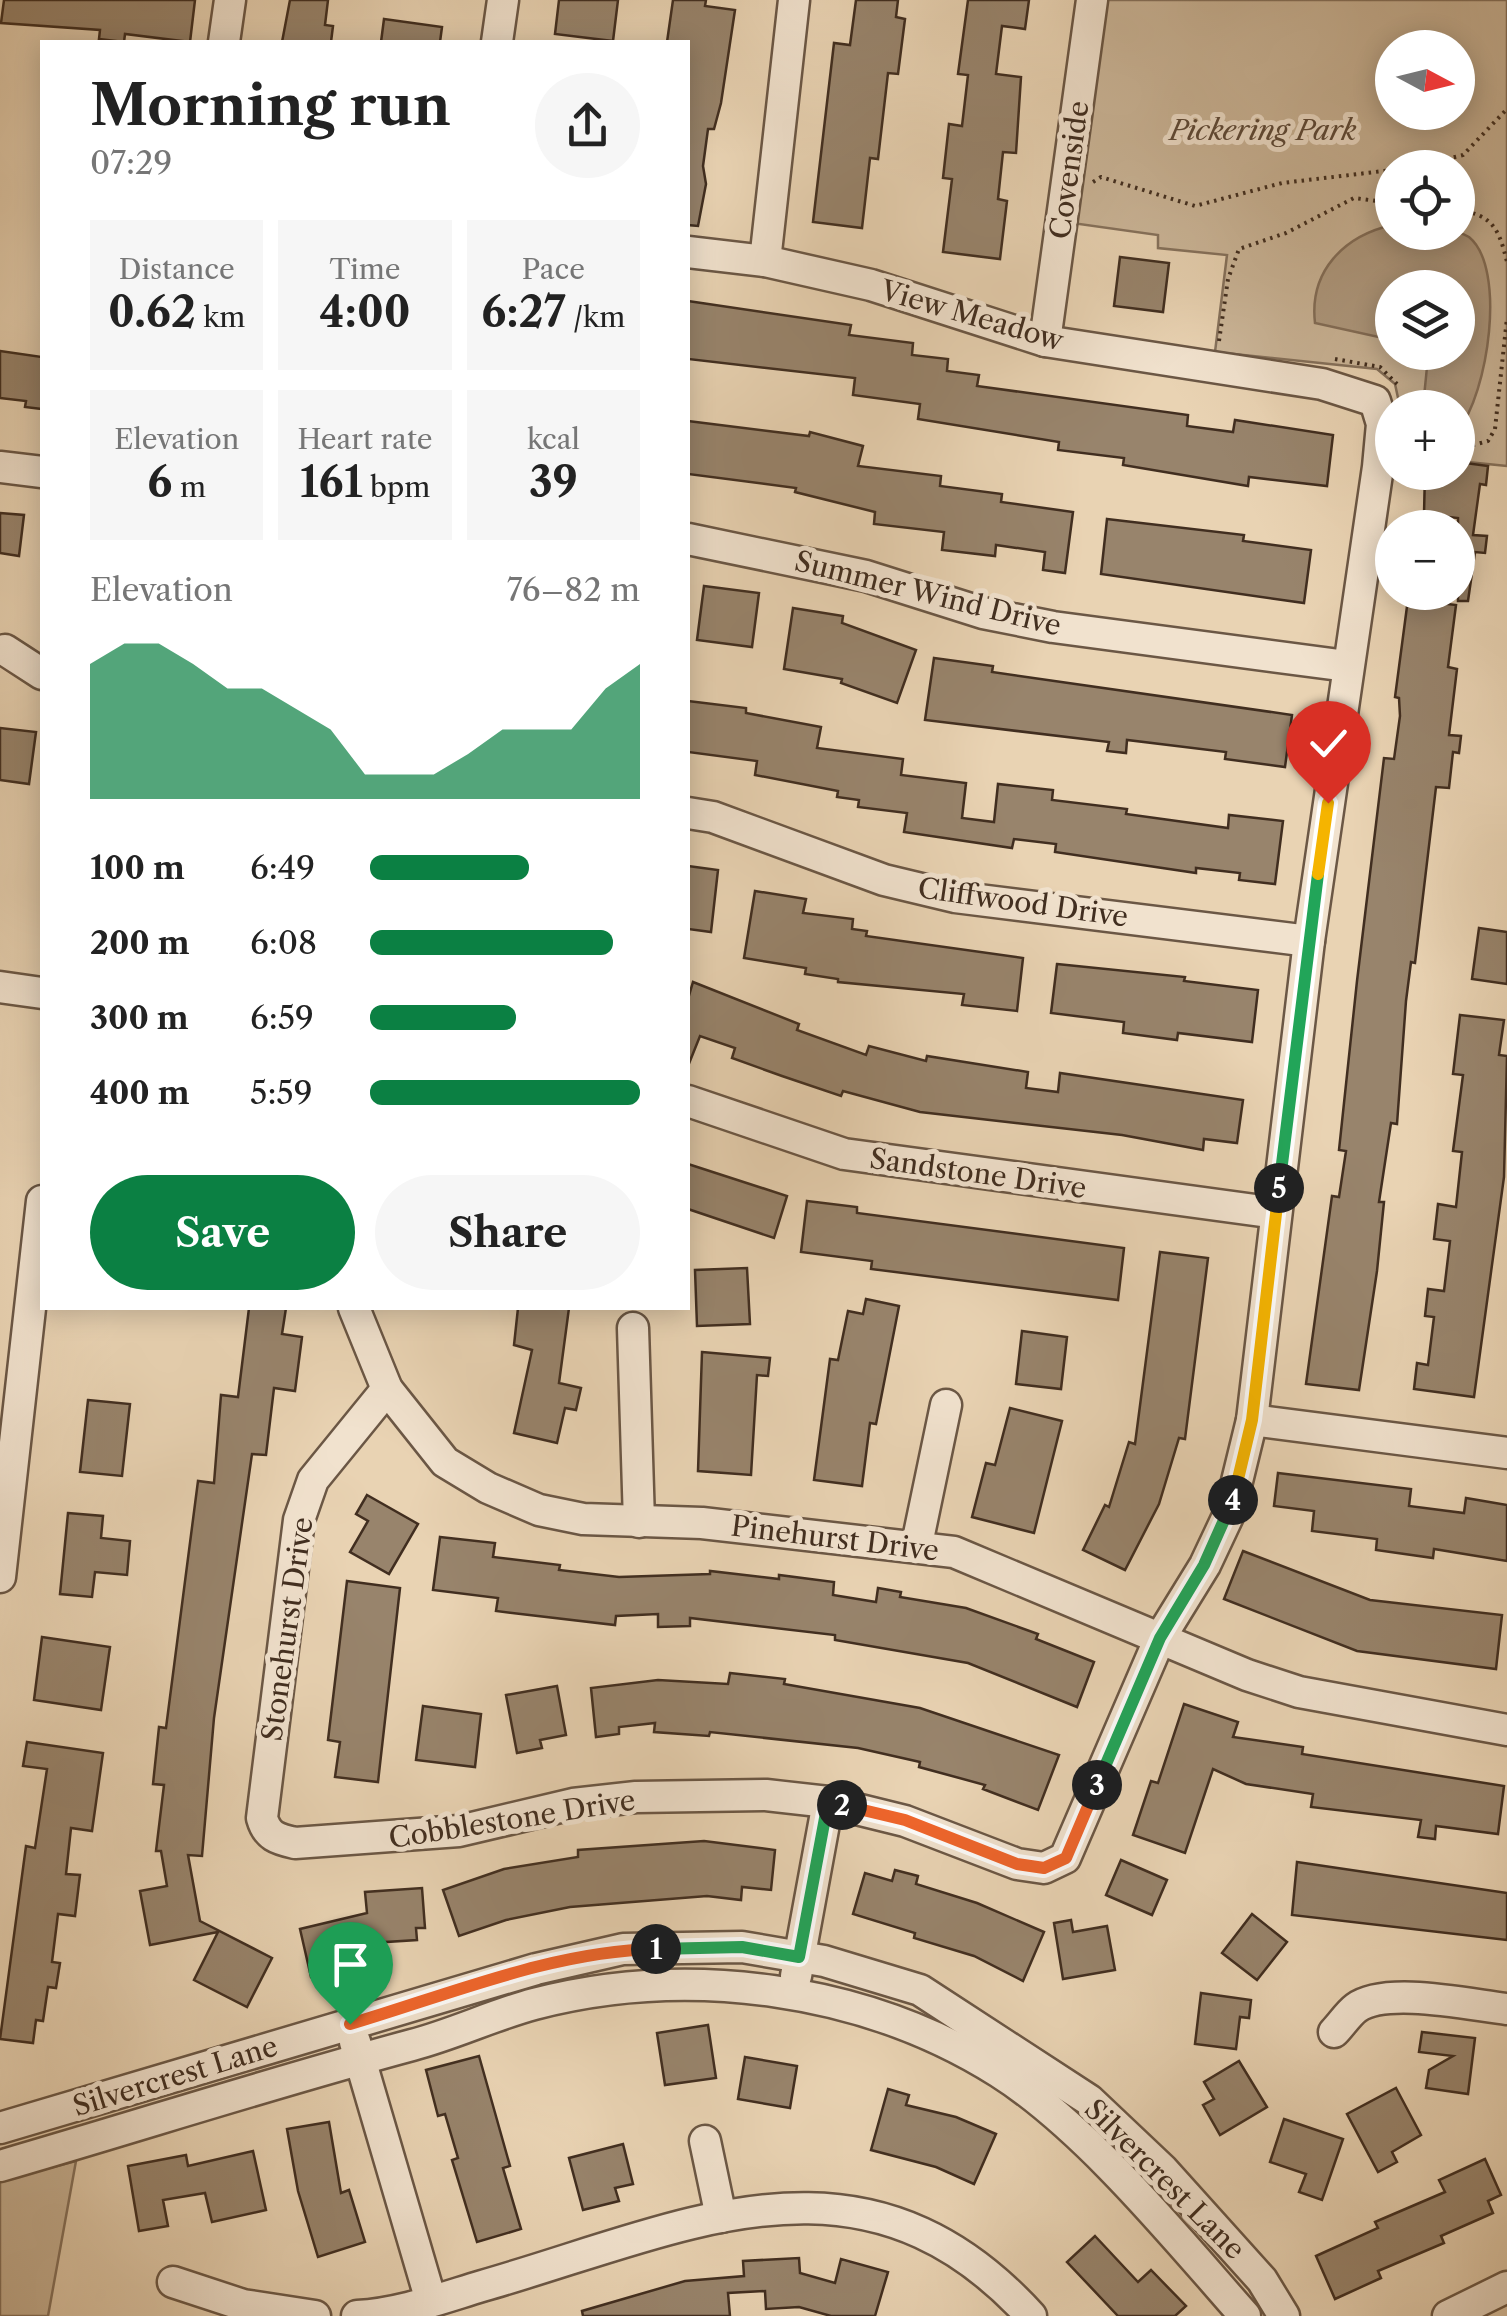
<!DOCTYPE html>
<meta charset="utf-8">
<style>
body{margin:0;font-family:"Libre Caslon Text",serif;background:#f6f6f6;color:#222;height:100vh;display:flex;flex-direction:column;font-size:38px;white-space:nowrap}
*{box-sizing:border-box;margin:0}
p{font-size:32px;color:#767676}
.icon{flex:none;width:55px;height:55px;fill:none;stroke:currentColor;stroke-width:2;stroke-linecap:round;stroke-linejoin:round}
.map{position:relative;flex:1;overflow:hidden}
.side{position:absolute;left:40px;top:40px;width:650px;height:1270px;display:flex;flex-direction:column;background:#fff;border-radius:0px;box-shadow:0 5px 25px #0003}
.side>*{flex:none}
.needle{width:65px;rotate:97deg}
.tools{position:absolute;left:1375px;top:30px;display:grid;gap:20px}
.tools a{display:grid;place-items:center;width:100px;height:100px;border-radius:50%;background:#fff;box-shadow:0 5px 25px #0003;font-size:50px}
.pin{position:absolute;display:grid;place-items:center;width:85px;height:85px;color:#fff;margin:-102px -42px;border-radius:50% 50% 50% 0;rotate:-45deg;box-shadow:0 0 10px #0007}
.pin .icon{rotate:45deg}
.km{position:absolute;width:50px;height:50px;margin:-25px;border-radius:50%;background:#222;color:#fff;font-size:28px;line-height:50px;text-align:center}
.round{display:grid;place-items:center;flex:none;width:105px;height:105px;border-radius:52px;background:#f6f6f6}
.overview{display:flex;align-items:center;justify-content:space-between;height:170px;padding:0 50px}
h1{font-size:55px;font-weight:700;line-height:75px}
.figures{display:grid;grid-template-columns:repeat(3,1fr);gap:15px;height:170px;padding:10px 50px}
.figures div{display:grid;align-content:center;border-radius:0px;background:#f6f6f6;text-align:center}
.figures b{font-size:42px;font-weight:700}
.figures small{font-size:28px;font-weight:400}
.figures p{font-size:28px}
.chart{height:280px;padding:20px 50px}
.chart p{display:flex;justify-content:space-between}
.chart svg{width:100%;height:180px;margin-top:10px;fill:#0b8043;opacity:.7}
.button{display:flex;gap:20px;margin-top:auto;padding:20px 50px}
.button a{flex:1;height:115px;border-radius:60px;background:#0b8043;color:#fff;font-size:40px;font-weight:700;line-height:115px;text-align:center}
.button a+a{background:#f6f6f6;color:#222}
ul{padding:0 50px;list-style:none;font-size:32px}
li{display:grid;grid-template-columns:160px 120px 1fr;align-items:center;height:75px}
li i{height:25px;border-radius:12px;background:#0b8043}
.map>svg:first-child{display:block}
</style>
<div class="map">
<svg width="1507" height="2316" viewBox="0 0 1507 2316">
<rect width="100%" height="100%" fill="#e9d3b3"/>
<filter id="stains"><feTurbulence type="fractalNoise" baseFrequency=".002" numOctaves="4"/><feColorMatrix values="0 0 0 0 .2 0 0 0 0 .09 0 0 0 0 .02 0 0 0 .5 -.17"/></filter>
<radialGradient id="worn" r=".72"><stop offset=".6" stop-color="#630" stop-opacity="0"/><stop offset="1" stop-color="#630" stop-opacity=".3"/></radialGradient>
<g fill="#ccb79a" stroke="#86725d" stroke-width="2.5" fill-rule="evenodd">
<path d="M1101,0H1507V466L1458,461V408L1400,407L1395,384L1377,369L1215,352L1227,255L1158,248V235L1072,223ZM1392,48H1458V112H1392ZM1392,168H1458V232H1392ZM1392,288H1458V352H1392Z"/>
<path d="M76,2161L48,2316H0V2181Z"/>
</g>
<path fill="#b09b81" stroke="#846f5a" stroke-width="2.5" d="M1392,225V232C1414,232 1450,226 1469,237C1507,268 1488,394 1458,430V408L1423,407L1427,367L1413,353L1458,352V288H1392V340L1315,323C1309,271 1344,236 1392,225Z"/>
<g fill="#98846c" stroke="#412e20" stroke-width="2.5">
<path d="M4,0H195L190,42L125,34L124,42L99,39L100,30L1,23Z"/>
<path d="M290,0H328L325,25L333,26L331,42H282Z"/>
<path d="M559,0H618L613,41L555,34Z"/>
<path d="M673,0H706L705,6L735,10L721,103L714,129H708L703,166L706,184L698,226L688,225V42H667Z"/>
<path d="M856,0H898L896,17L905,19L898,74L888,73L878,159L870,158L862,228L813,222L834,43L850,45Z"/>
<path d="M968,0H1029L1025,29L1002,26L996,74L1021,77L1016,153L1003,152L998,199L1007,201L1000,259L943,252L952,179L943,178L949,124L962,126L968,75L958,74Z"/>
<path d="M384,19L442,27L440,42H381Z"/>
<path d="M1120,257L1169,263L1163,312L1114,306Z"/>
<path d="M688,301L851,325L849,335L913,343L912,355L948,359L947,371L979,375L977,386L1188,415L1187,426L1233,432L1235,420L1333,435L1327,486L1249,477L1248,486L1123,465L1124,458L1058,450L1059,442L918,419L920,404L853,395L855,378L688,359Z"/>
<path d="M0,351L42,357V409L25,407L26,401L0,398Z"/>
<path d="M688,421L809,436L810,432L863,446L858,466L941,476L940,486L1002,494L1001,502L1073,512L1065,573L1043,570L1045,552L996,545L995,556L942,550L944,532L874,524L875,512L795,492L796,488L688,474Z"/>
<path d="M1458,462L1488,466L1486,485L1480,484L1473,535L1487,536L1485,553L1475,552L1468,601H1458V518L1424,514L1425,472H1458Z"/>
<path d="M0,513L24,515L19,556L0,553Z"/>
<path d="M1107,519L1244,535L1243,541L1311,550L1304,603L1101,574Z"/>
<path d="M704,586L759,593L752,647L697,640Z"/>
<path d="M1408,599L1456,605L1448,667L1457,669L1449,735L1461,736L1459,753L1453,752L1449,788L1436,787L1415,963L1411,962L1406,1001L1397,1124L1391,1123L1379,1202H1384L1377,1271L1359,1390L1306,1384L1332,1196L1339,1197L1346,1151L1339,1150L1357,981L1384,758L1394,759L1400,716L1399,698L1395,697Z"/>
<path d="M793,608L843,616L842,623L916,650L897,703L841,683L842,679L784,669Z"/>
<path d="M934,658L993,666L992,672L1292,715L1285,767L1225,759L1226,752L1127,740L1126,753L1107,751L1109,742L925,720Z"/>
<path d="M688,701L746,708V713L821,727L817,748L903,759L901,775L966,783L962,818L994,822L998,784L1053,790L1052,800L1127,809L1126,814L1228,828L1229,815L1283,821L1275,884L1239,880L1240,873L1196,868V873L1055,852L1056,844L1014,839L1012,848L904,832L907,813L858,807L859,800L837,797L838,791L755,775L757,761L688,752Z"/>
<path d="M0,728L36,732L29,784L0,780Z"/>
<path d="M688,866L718,870L711,932L688,929Z"/>
<path d="M755,891L806,899L803,913L853,919L852,929L867,931L866,936L1023,958L1017,1011L962,1005L964,994L838,982V979L805,974L806,968L744,958Z"/>
<path d="M1479,928L1507,932V984L1472,979Z"/>
<path d="M1057,964L1185,977L1184,981L1258,990L1252,1042L1178,1033L1177,1040L1123,1033L1124,1022L1051,1013Z"/>
<path d="M693,982L799,1024L797,1030L866,1055L869,1046L926,1061L927,1056L1028,1072L1026,1088L1058,1092L1060,1073L1243,1100L1237,1143L1204,1139L1203,1150L1122,1135L920,1112L843,1091L841,1096L782,1076L732,1058L735,1048L700,1036L688,1066V999Z"/>
<path d="M1460,1015L1504,1020L1499,1055L1507,1056L1504,1177L1474,1397L1414,1389L1417,1363L1428,1365L1434,1317L1425,1316L1428,1289L1444,1291L1450,1241L1434,1239L1438,1204L1456,1207L1462,1152L1453,1151L1463,1075L1453,1074Z"/>
<path d="M688,1164L787,1196L774,1238L688,1209Z"/>
<path d="M807,1201L857,1207V1213L1124,1248L1118,1300L871,1269L872,1261L801,1252Z"/>
<path d="M1160,1252L1208,1258L1185,1439L1179,1438L1159,1504L1125,1570L1083,1550L1105,1505L1109,1507L1129,1442L1135,1444Z"/>
<path d="M747,1268L750,1324L697,1326L695,1270Z"/>
<path d="M866,1299L899,1306L876,1424L870,1423L862,1486L814,1480L830,1359L838,1360L848,1311L863,1314Z"/>
<path d="M249,1308H286L282,1334L302,1337L295,1391L274,1388L266,1455L252,1454L214,1718L202,1856L188,1855L200,1921L272,1958L247,2007L194,1980L218,1932L150,1945L140,1891L167,1886L161,1851H156L164,1785L153,1784L159,1727L166,1728L198,1481L214,1483L221,1395L238,1397Z"/>
<path d="M518,1308H569L559,1383L581,1388L576,1410L565,1408L557,1443L514,1433L532,1350L514,1345Z"/>
<path d="M1022,1331L1067,1337L1061,1389L1016,1384Z"/>
<path d="M702,1352L770,1358L768,1376L757,1375L751,1475L698,1471Z"/>
<path d="M88,1400L130,1404L122,1476L80,1472Z"/>
<path d="M1010,1408L1062,1421L1034,1533L972,1517L986,1463L995,1465Z"/>
<path d="M1278,1473L1411,1489L1409,1506L1464,1513L1466,1498L1507,1505V1561L1434,1549L1433,1558L1376,1550L1377,1539L1312,1531L1314,1511L1274,1506Z"/>
<path d="M367,1495L418,1524L389,1574L350,1552L368,1521L356,1514Z"/>
<path d="M68,1513L103,1516L101,1538L130,1541L127,1575L95,1572L92,1597L60,1594Z"/>
<path d="M440,1537L495,1543L493,1557L560,1565L559,1570L619,1577L710,1574V1571L779,1579V1575L834,1582L833,1595L876,1602L878,1588L901,1592L900,1597L966,1608L1038,1634L1036,1639L1094,1662L1077,1707L968,1663L835,1640V1635L690,1618V1626L658,1627V1614L616,1616L615,1625L496,1611L498,1598L433,1590Z"/>
<path d="M1243,1551L1370,1600L1502,1615L1496,1669L1357,1651L1224,1599Z"/>
<path d="M347,1581L400,1588L378,1782L335,1777L340,1742L328,1740Z"/>
<path d="M42,1637L110,1647L101,1710L34,1700Z"/>
<path d="M730,1673L785,1679L784,1684L920,1708L1059,1755L1038,1810L983,1789L985,1785L919,1767L920,1762L858,1748L710,1732L709,1736L654,1732L655,1723L619,1727V1734L596,1737L591,1688L658,1680L728,1684Z"/>
<path d="M557,1686L566,1735L540,1740L542,1748L517,1753L506,1695Z"/>
<path d="M1184,1704L1238,1722L1233,1737L1303,1747L1302,1754L1504,1786L1498,1834L1436,1826L1435,1839L1418,1837L1421,1820L1311,1807L1313,1794L1246,1784L1213,1769L1185,1853L1133,1835L1151,1781L1158,1783Z"/>
<path d="M423,1706L481,1714L475,1767L416,1760Z"/>
<path d="M27,1742L103,1753L92,1831L71,1828L66,1874L80,1875L75,1916L58,1914L52,1962L60,1963L56,1988L48,1987L43,2021L36,2020L33,2043L0,2039L26,1846L35,1848L47,1769L23,1766Z"/>
<path d="M704,1841L775,1850L771,1890L742,1887L741,1900L707,1896L570,1907L506,1920L459,1936L443,1890L504,1869L578,1857V1850Z"/>
<path d="M1121,1860L1167,1880L1152,1915L1106,1895Z"/>
<path d="M1297,1862L1507,1893V1940L1292,1915Z"/>
<path d="M895,1870L918,1876L916,1884L977,1903L1044,1932L1023,1981L974,1956L914,1938L915,1933L853,1914L865,1873L892,1881Z"/>
<path d="M422,1888L425,1928H416L417,1940L355,1944L360,1965L311,1977L300,1929L367,1913L365,1892Z"/>
<path d="M1252,1914L1287,1942L1257,1980L1222,1953Z"/>
<path d="M1071,1920L1073,1932L1107,1926L1115,1970L1063,1979L1054,1923Z"/>
<path d="M1201,1993L1251,2000L1249,2018L1240,2017L1236,2049L1195,2044Z"/>
<path d="M708,2025L716,2078L665,2085L657,2033Z"/>
<path d="M1422,2032L1475,2038L1468,2094L1426,2088L1429,2070L1453,2056L1419,2052Z"/>
<path d="M479,2056L510,2166L503,2168L521,2229L477,2242L452,2160L458,2158L445,2114L438,2116L426,2070Z"/>
<path d="M745,2057L797,2066L790,2108L738,2099Z"/>
<path d="M1239,2061L1267,2107L1220,2135L1203,2105L1214,2099L1204,2082Z"/>
<path d="M1396,2088L1421,2135L1392,2152L1397,2162L1378,2172L1347,2114Z"/>
<path d="M888,2089L909,2095L906,2105L956,2117L996,2134L974,2184L936,2167L871,2150Z"/>
<path d="M1284,2119L1343,2139L1322,2200L1299,2192L1306,2174L1270,2162Z"/>
<path d="M329,2122L341,2193L349,2190L365,2242L318,2257L298,2191L287,2129Z"/>
<path d="M623,2144L633,2184L615,2188L619,2201L583,2210L569,2158Z"/>
<path d="M253,2151L266,2210L212,2222L205,2193L163,2200L168,2226L139,2231L128,2166L186,2155L188,2166Z"/>
<path d="M1485,2159L1501,2195L1488,2201L1493,2213L1441,2236L1444,2243L1378,2271L1381,2278L1335,2299L1316,2256L1378,2228L1375,2222L1445,2192L1439,2180Z"/>
<path d="M1095,2236L1138,2282L1151,2270L1186,2306L1175,2316H1118L1067,2262Z"/>
<path d="M799,2258L800,2273L835,2283L841,2259L888,2272L875,2316H831L799,2307L766,2309L765,2291L728,2293L730,2316H583L582,2311L685,2281L744,2276L743,2261Z"/>
</g>
<g fill="none" stroke-linecap="round" stroke-linejoin="round">
<defs>
<g id="minor">
<path d="M224,42L230,0"/>
<path d="M497,42L503,0"/>
<path d="M765,261L794,0"/>
<path d="M1045,341L1092,0"/>
<path d="M0,467L42,472"/>
<path d="M688,539L866,576L983,613L1053,627L1347,666"/>
<path d="M5,650L42,674"/>
<path d="M688,813L713,817L884,880L955,897L1309,941"/>
<path d="M0,987L42,993"/>
<path d="M688,1101L844,1154L1276,1213"/>
<path d="M354,1308L387,1389L445,1462L488,1488L539,1510L583,1519L702,1523L954,1552L1247,1675L1299,1692L1507,1730"/>
<path d="M633,1328L639,1522"/>
<path d="M387,1389L313,1480L299,1520L262,1818C267,1836 277,1839 295,1843L459,1831L573,1804L636,1797L766,1795L828,1802L905,1821L1017,1864L1044,1868L1065,1858L1160,1638L1205,1565L1229,1514L1252,1420L1309,941L1378,467L1382,424L1375,401L1322,384L1045,341L871,285L765,261L688,252"/>
<path d="M1252,1420L1507,1453"/>
<path d="M917,1544L946,1405"/>
<path d="M0,1577L42,1201"/>
<path d="M796,1976L828,1802"/>
<path d="M1334,2032C1341,2025 1348,2014 1356,2008C1386,1986 1471,2005 1507,2009"/>
<path d="M355,2042L431,2301"/>
<path d="M0,2128L536,1969L623,1949L742,1947L824,1961L920,1990L1089,2100L1163,2170L1262,2280L1284,2316"/>
<path d="M705,2141L721,2217"/>
<path d="M0,2166C138,2126 274,2082 412,2045C454,2034 493,2015 534,2004C688,1964 864,1987 999,2072C1086,2127 1176,2238 1245,2316"/>
<path d="M173,2282L243,2305L315,2316"/>
<path d="M357,2316C399,2314 442,2298 482,2286C685,2228 862,2131 1031,2316"/>
<path d="M1448,2316L1507,2287"/>
</g>
</defs>
<use href="#minor" stroke="#6b5745" stroke-width="35"/>
<g stroke="#412e20" stroke-width="4" stroke-dasharray="2.5 5" stroke-linecap="butt">
<path d="M1410,168L1463,155L1507,109"/>
<path d="M1093,182L1101,177L1195,206L1282,183L1392,170"/>
<path d="M1458,210C1493,215 1499,229 1507,262"/>
<path d="M1219,341L1228,279L1239,249L1286,233L1354,198L1392,203"/>
<path d="M1335,359L1380,367L1397,384"/>
<path d="M1458,449L1488,441L1495,429L1507,318"/>
</g>
<use href="#minor" stroke="#f1e2ce" stroke-width="30"/>
</g>
<g fill="none" stroke-linecap="round" stroke-linejoin="round">
<defs>
<path id="split-1" d="M350,2024C448,1995 553,1951 656,1949"/>
<path id="split-2" d="M656,1949L742,1947L799,1957L828,1802L842,1805"/>
<path id="split-3" d="M842,1805L905,1820L1017,1864L1044,1868L1066,1858L1097,1785"/>
<path id="split-4" d="M1097,1785L1160,1638L1204,1565L1233,1500"/>
<path id="split-5" d="M1233,1500L1252,1420L1279,1188"/>
<path id="split-6" d="M1279,1188L1318,874"/>
<path id="split-7" d="M1318,874L1328,803"/>
</defs>
<use href="#split-1" stroke="#fff" stroke-width="20"/>
<use href="#split-2" stroke="#fff" stroke-width="20"/>
<use href="#split-3" stroke="#fff" stroke-width="20"/>
<use href="#split-4" stroke="#fff" stroke-width="20"/>
<use href="#split-5" stroke="#fff" stroke-width="20"/>
<use href="#split-6" stroke="#fff" stroke-width="20"/>
<use href="#split-7" stroke="#fff" stroke-width="20"/>
<use href="#split-1" stroke="#f0652b" stroke-width="12"/>
<use href="#split-2" stroke="#22a559" stroke-width="12"/>
<use href="#split-3" stroke="#f0652b" stroke-width="12"/>
<use href="#split-4" stroke="#22a559" stroke-width="12"/>
<use href="#split-5" stroke="#f5b400" stroke-width="12"/>
<use href="#split-6" stroke="#22a559" stroke-width="12"/>
<use href="#split-7" stroke="#f5b400" stroke-width="12"/>
</g>
<g text-anchor="middle" dominant-baseline="central" stroke-width="10" stroke-linejoin="round" paint-order="stroke">
<g font-size="28" font-style="italic" fill="#5d4938" stroke="#f1e2ce">
<text x="1263" y="130">Pickering Park</text>
</g>
<g font-size="28" fill="#412e20" stroke="#f1e2ce">
<text transform="translate(1069 170) rotate(-82)">Covenside</text>
<text transform="translate(972 315) rotate(16)">View Meadow</text>
<text transform="translate(928 593) rotate(14)">Summer Wind Drive</text>
<text transform="translate(1023 902) rotate(8)">Cliffwood Drive</text>
<text transform="translate(978 1173) rotate(8)">Sandstone Drive</text>
<text transform="translate(835 1538) rotate(7)">Pinehurst Drive</text>
<text transform="translate(287 1629) rotate(-82)">Stonehurst Drive</text>
<text transform="translate(512 1819) rotate(-9)">Cobblestone Drive</text>
<text transform="translate(175 2076) rotate(-17)">Silvercrest Lane</text>
<text transform="translate(1165 2179) rotate(45)">Silvercrest Lane</text>
</g>
</g>
<rect width="100%" height="100%" filter="url(#stains)"/>
<rect width="100%" height="100%" fill="url(#worn)"/>
</svg>
<div class="tools">
<a><svg class="needle" viewBox="-14 -14 28 28"><path d="M0-13l5 13h-10z" fill="#e53935"/><path d="M0 13l5-13h-10z" fill="#767676"/></svg></a>
<a><svg class="icon" aria-label="locate" viewBox="0 0 24 24"><circle cx="12" cy="12" r="6"/><path d="M12 2v4M12 18v4M2 12h4M18 12h4"/></svg></a>
<a><svg class="icon" aria-label="layers" viewBox="0 0 24 24"><path d="M12 4l9 5-9 5-9-5zM3 14l9 5 9-5"/></svg></a>
<a>+</a>
<a>−</a>
</div>
<div class="pin" style="left:350px;top:2024px;background:#1e9e55"><svg class="icon" aria-label="arrive" viewBox="0 0 24 24"><path d="M6 21V4h12l-3 4 3 4H6"/></svg></div>
<div class="pin" style="left:1328px;top:803px;background:#d93025"><svg class="icon" aria-label="check" viewBox="0 0 24 24"><path d="M5 12l5 5 9-10"/></svg></div>
<b class="km" style="left:656px;top:1949px">1</b>
<b class="km" style="left:842px;top:1805px">2</b>
<b class="km" style="left:1097px;top:1785px">3</b>
<b class="km" style="left:1233px;top:1500px">4</b>
<b class="km" style="left:1279px;top:1188px">5</b>
<section class="side">
<div class="overview"><div><h1>Morning run</h1><p>07:29</p></div><a class="round"><svg class="icon" aria-label="share" viewBox="0 0 24 24"><path d="M12 15V3M7 8l5-5 5 5M5 13v7h14v-7"/></svg></a></div>
<div class="figures">
<div><p>Distance</p><b>0.62<small> km</small></b></div>
<div><p>Time</p><b>4:00</b></div>
<div><p>Pace</p><b>6:27<small> /km</small></b></div>
</div>
<div class="figures">
<div><p>Elevation</p><b>6<small> m</small></b></div>
<div><p>Heart rate</p><b>161<small> bpm</small></b></div>
<div><p>kcal</p><b>39</b></div>
</div>
<div class="chart"><p><span>Elevation</span>76–82 m</p>
<svg viewBox="0 0 160 44" preserveAspectRatio="none"><path d="M0 44V11L10 6L20 6L30 11L40 17L50 17L60 22L70 27L80 38L90 38L100 38L110 33L120 27L130 27L140 27L150 17L160 11V44z"/></svg>
</div>
<ul>
<li><b>100 m</b>6:49<i style="width:59%"></i></li>
<li><b>200 m</b>6:08<i style="width:90%"></i></li>
<li><b>300 m</b>6:59<i style="width:54%"></i></li>
<li><b>400 m</b>5:59<i style="width:100%"></i></li>
</ul>
<div class="button"><a>Save</a><a>Share</a></div>
</section>
</div>
